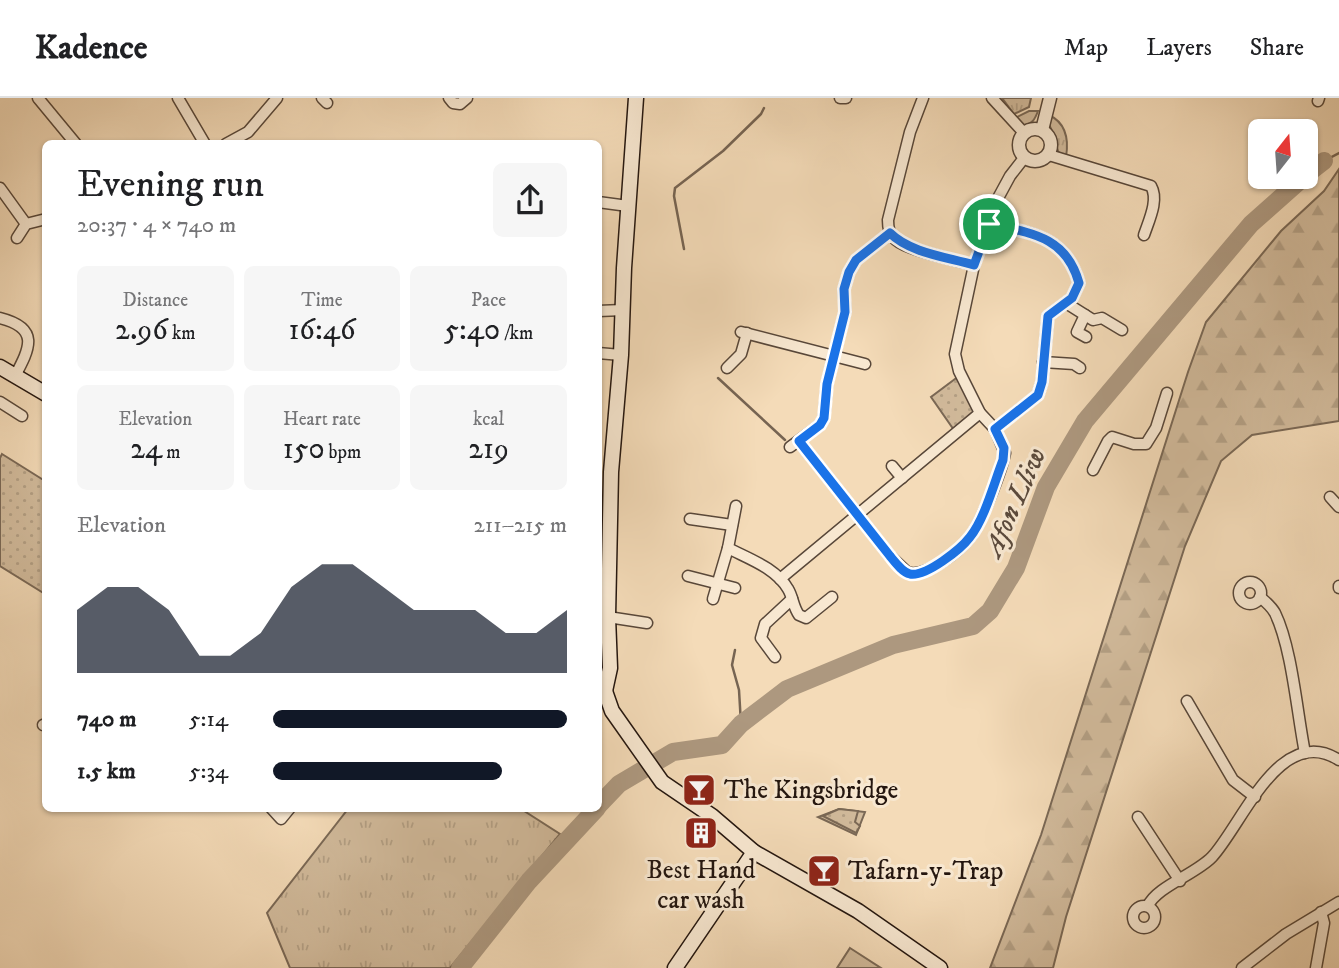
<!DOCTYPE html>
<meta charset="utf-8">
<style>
body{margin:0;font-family:"IM FELL DW Pica",serif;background:#f6f6f6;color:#202124;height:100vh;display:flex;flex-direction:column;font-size:26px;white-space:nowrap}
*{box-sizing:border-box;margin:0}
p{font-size:23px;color:#757577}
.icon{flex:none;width:38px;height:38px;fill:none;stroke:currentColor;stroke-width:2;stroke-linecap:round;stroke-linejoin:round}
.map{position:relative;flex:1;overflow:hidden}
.sheet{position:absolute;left:42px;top:42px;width:560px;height:672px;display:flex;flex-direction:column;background:#fff;border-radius:10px;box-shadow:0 2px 5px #0004}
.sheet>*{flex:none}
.needle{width:46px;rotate:17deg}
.controls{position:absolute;left:1248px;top:21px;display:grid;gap:14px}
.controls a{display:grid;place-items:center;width:70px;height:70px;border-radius:10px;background:#fff;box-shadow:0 2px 5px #0004;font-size:35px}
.pin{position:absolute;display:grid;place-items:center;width:60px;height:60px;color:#fff;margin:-30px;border:4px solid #fff;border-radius:50%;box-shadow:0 2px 7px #0007}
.round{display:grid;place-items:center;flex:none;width:74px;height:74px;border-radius:10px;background:#f6f6f6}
.headline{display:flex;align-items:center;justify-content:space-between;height:119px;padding:0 35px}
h1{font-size:38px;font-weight:600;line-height:52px}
.figures{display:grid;grid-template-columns:repeat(3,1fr);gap:10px;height:119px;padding:7px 35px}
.figures div{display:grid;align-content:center;border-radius:10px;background:#f6f6f6;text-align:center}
.figures b{font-size:30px;font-weight:600}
.figures small{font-size:19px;font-weight:400}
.figures p{font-size:19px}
.chart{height:196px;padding:14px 35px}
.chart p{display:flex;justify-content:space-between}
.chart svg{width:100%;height:126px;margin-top:7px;fill:#111827;opacity:.7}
ul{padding:0 35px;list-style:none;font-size:23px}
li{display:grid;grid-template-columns:112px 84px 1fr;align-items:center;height:52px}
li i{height:18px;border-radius:9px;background:#111827}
header{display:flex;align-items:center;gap:42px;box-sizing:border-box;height:98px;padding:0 35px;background:#fff;border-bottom:2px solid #e0e0e0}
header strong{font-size:33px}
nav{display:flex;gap:38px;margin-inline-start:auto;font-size:24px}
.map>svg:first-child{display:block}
</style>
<header>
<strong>Kadence</strong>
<nav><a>Map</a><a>Layers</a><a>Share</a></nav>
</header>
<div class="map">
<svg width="1339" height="870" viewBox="0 0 1339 870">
<defs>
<pattern id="grass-tufts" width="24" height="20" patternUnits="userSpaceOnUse" patternTransform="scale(1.75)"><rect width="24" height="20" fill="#d1ba9b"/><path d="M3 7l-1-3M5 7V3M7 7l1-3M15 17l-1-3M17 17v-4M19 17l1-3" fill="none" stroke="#b39f84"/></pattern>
<pattern id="forest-firs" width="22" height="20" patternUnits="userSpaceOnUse" patternTransform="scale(1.75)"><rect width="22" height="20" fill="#d1ba9b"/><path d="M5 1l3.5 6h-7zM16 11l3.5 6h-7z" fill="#b39f84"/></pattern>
<pattern id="park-dots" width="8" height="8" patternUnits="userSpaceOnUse" patternTransform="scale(1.75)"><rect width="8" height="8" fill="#d1ba9b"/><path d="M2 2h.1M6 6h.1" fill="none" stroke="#b39f84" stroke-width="1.8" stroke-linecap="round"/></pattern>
</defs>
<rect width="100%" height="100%" fill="#f4dbb8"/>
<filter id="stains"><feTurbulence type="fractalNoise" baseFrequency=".00286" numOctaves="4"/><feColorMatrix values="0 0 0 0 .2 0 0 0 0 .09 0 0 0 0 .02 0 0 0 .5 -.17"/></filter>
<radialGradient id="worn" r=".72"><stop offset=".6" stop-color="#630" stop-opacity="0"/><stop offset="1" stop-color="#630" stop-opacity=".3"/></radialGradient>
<g fill="url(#grass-tufts)" stroke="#7a6855" stroke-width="2">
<path d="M1002,0H1031L1029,9L1014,16Z"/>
<path d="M1029,13H1038C1035,21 1032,27 1023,27L1015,20Z"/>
<path d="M1049,17C1066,25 1069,41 1066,59C1054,54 1058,49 1055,40C1051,28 1048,30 1049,17Z"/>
<path d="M348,711H521L560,736L450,870H290L267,815Z"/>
<path d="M839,711L865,714L856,737L818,719Z"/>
</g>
<path fill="url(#forest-firs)" stroke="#7a6855" stroke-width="2" d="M1339,71V323L1252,337L1221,363L1185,448L1066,819L1053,870H990L1041,737L1188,274L1206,224L1281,133L1324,93Z"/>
<g fill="url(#park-dots)" stroke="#7a6855" stroke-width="2">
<path d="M959,278L977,314L954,332L931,299Z"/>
<path d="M2,356L45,383V496L0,468V360Z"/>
<path d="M839,711L858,713L855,724L860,728L856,735L823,718Z"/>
</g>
<path fill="#d1ba9b" stroke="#7a6855" stroke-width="2" d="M850,850L881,870H837Z"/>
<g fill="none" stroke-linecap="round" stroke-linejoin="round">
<g stroke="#766452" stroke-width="2.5">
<path d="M1324,63L1339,55"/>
<path d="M684,151L674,98L675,90L723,53L761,16L764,10"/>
<path d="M718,280L785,342"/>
<path d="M735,552L732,567L739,592L741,626"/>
</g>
<g stroke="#ad987f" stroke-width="18">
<path d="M1306,77L1324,63"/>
<path d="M598,708L619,686L673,654L722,647L741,626L787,591L893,547L973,528L990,513L1016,470L1046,389L1085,323L1251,126L1304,79"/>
<path d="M460,870L529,783L597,710"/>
</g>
<defs>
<g id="minor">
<path d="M38,0L76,46"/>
<path d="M178,0L205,46"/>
<path d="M322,0L327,5"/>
<path d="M449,0L453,5L460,6L467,0"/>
<path d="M840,0H846"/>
<path d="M923,0L910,34L888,122C888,130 889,136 896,142C909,153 955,162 974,167"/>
<path d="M992,0L1024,35"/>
<path d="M1318,3L1319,0"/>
<path d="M226,46L248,34L277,0"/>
<path d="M1049,57L1151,88C1159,102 1149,122 1144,137"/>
<path d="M0,90L26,126"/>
<path d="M598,104L628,108"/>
<path d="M990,126C1031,135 1066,138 1079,185L1072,200L1048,218L1042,284L1038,297L995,331"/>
<path d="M17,140L26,126L46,121"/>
<path d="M1066,205L1093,222L1102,220L1122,232"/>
<path d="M598,213L623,212"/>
<path d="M1085,217L1077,234L1086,239"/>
<path d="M0,220C40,230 30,250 15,278"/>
<path d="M741,234L865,266"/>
<path d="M598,255L621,257"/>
<path d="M1043,264L1074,266L1080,270"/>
<path d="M727,270L741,256L747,235"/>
<path d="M0,304L22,318"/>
<path d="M799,343L890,458L907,474C925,481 961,452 971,438C982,422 1001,375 1005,355L995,331L980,315L959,273L955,256L974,167L997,102L1010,78L1024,60"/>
<path d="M790,349L820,327L824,320L827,286L845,214L844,191L849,174L856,162L890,135"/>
<path d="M892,368L902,380"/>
<path d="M1093,372L1108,343L1112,339L1134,346H1146L1156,330L1167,295"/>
<path d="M1330,399L1339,409"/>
<path d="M736,408L728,450C749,461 776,470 788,491C793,499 793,509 799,517L806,520L832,499"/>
<path d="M690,421L732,427"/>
<path d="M688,478L735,490"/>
<path d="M780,481L980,315"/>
<circle cx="1250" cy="495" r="11"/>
<path d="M1339,488V490"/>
<path d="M1260,499C1266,504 1271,508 1275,515C1292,550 1297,615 1305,655"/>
<path d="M713,501L728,450"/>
<path d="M608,519L647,525"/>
<path d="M775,559L761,540L765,526L792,501"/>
<path d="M1187,603L1233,682L1255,699"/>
<path d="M43,627L46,626"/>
<path d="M271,710L281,721L290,710"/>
<path d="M1138,719L1180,783"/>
<circle cx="1144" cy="819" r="11"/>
<path d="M1148,808C1156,789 1196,776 1212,759C1242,727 1280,624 1339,662"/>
<path d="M1242,870L1286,836L1339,804"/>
<path d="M1316,870L1324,825L1321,814"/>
</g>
<g id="tertiary">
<circle cx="1035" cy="47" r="16"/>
<path d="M1042,32L1050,0"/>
</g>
<g id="secondary">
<path d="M0,269L46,296"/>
<path d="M599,591L605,593L612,613L662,684L712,718L754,754L858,813L940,870"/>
<path d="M605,593L610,570L608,519L611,374L621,257L624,170L636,0"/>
<path d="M675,870L754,754"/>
</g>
</defs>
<use href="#minor" stroke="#584739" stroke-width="13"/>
<use href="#tertiary" stroke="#584739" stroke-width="15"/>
<use href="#secondary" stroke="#24160f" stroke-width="17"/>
<use href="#minor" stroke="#f8e8d1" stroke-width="10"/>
<use href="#tertiary" stroke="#f8e8d1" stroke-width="12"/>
<use href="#secondary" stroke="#f8e8d1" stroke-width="14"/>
</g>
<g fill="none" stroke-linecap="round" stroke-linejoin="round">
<defs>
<path id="route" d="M989,126C1031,135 1066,138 1079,185L1072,200L1048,218L1042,284L1038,297L995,331L1004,350L1003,362C994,385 985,420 970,439C961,451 926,479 910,476C902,474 895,464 890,458L799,343L820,327L824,320L827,286L845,214L844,191L849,174L856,162L890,135C910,155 947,159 974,167Z"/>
</defs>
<use href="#route" stroke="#fff" stroke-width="14"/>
<use href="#route" stroke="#1a73e8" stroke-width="9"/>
</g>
<defs>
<symbol id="bar-square" viewBox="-11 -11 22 22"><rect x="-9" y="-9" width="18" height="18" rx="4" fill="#8f2418" stroke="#f8e8d1"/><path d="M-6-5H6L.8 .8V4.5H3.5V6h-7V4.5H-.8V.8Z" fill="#fff"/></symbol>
<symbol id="building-square" viewBox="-11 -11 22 22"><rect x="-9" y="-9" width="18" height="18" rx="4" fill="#8f2418" stroke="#f8e8d1"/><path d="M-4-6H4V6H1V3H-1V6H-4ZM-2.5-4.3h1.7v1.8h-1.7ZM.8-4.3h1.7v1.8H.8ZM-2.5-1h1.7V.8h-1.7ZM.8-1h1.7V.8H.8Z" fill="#fff"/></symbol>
</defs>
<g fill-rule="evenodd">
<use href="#bar-square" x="680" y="673" width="38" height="38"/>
<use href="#building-square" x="682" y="716" width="38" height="38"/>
<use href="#bar-square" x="805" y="754" width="38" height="38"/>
</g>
<g text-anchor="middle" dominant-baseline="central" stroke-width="6" stroke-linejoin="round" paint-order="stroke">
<g font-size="26" fill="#24160f" stroke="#f8e8d1" text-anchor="start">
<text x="724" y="692">The Kingsbridge</text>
<text x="701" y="772" text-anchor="middle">Best Hand<tspan x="701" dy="30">car wash</tspan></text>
<text x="848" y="773">Tafarn-y-Trap</text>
</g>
<g font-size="28" font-style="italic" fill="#5b4a3c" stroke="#f8e8d1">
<text transform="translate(1015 404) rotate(-66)">Afon Lliw</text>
</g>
</g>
<rect width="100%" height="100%" filter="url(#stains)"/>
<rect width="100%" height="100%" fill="url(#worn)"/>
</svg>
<div class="controls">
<a><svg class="needle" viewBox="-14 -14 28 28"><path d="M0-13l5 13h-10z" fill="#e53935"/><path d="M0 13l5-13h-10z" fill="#757577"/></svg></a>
</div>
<div class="pin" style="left:989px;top:126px;background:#1e9e55"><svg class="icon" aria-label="arrive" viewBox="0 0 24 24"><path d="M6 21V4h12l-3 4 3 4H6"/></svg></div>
<section class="sheet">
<div class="headline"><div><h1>Evening run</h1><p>20:37 · 4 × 740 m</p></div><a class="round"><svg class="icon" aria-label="share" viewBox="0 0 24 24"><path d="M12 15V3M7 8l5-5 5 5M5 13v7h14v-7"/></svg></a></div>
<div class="figures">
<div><p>Distance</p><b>2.96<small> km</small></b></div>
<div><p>Time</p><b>16:46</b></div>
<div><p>Pace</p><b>5:40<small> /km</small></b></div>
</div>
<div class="figures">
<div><p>Elevation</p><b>24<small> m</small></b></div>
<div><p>Heart rate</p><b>150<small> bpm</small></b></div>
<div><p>kcal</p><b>219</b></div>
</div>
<div class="chart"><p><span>Elevation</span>211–215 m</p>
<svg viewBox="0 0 160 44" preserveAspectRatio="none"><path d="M0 44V22L10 14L20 14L30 22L40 38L50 38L60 30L70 14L80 6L90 6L100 14L110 22L120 22L130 22L140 30L150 30L160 22V44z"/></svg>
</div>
<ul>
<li><b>740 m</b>5:14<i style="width:100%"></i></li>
<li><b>1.5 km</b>5:34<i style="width:78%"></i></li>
</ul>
</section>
</div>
